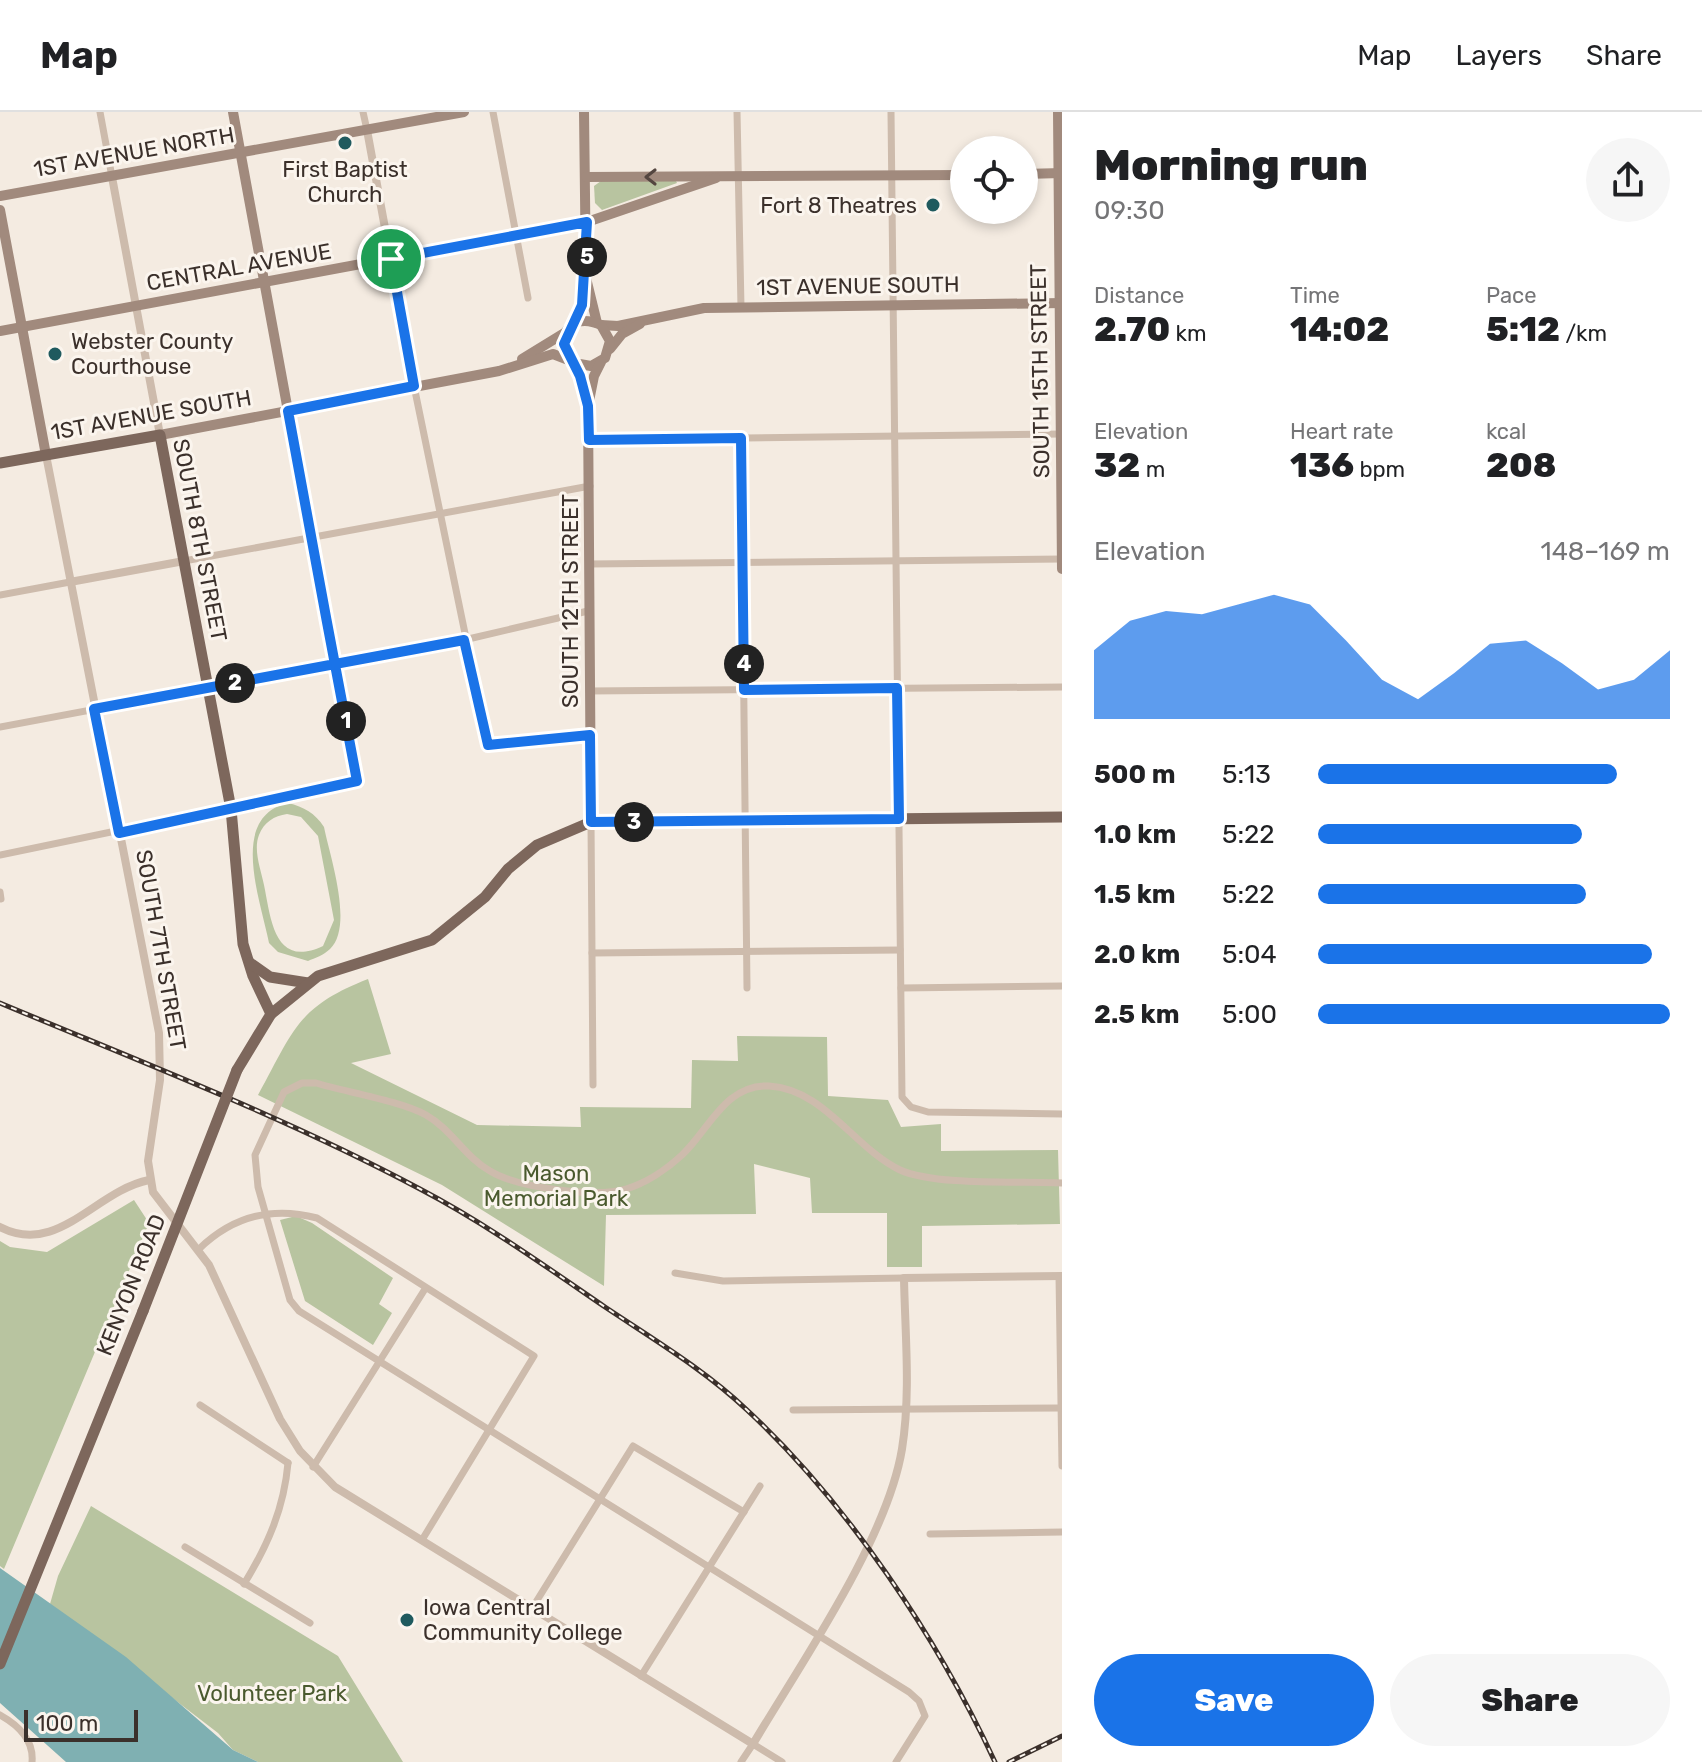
<!DOCTYPE html>
<meta charset="utf-8">
<style>
body{margin:0;font-family:Rubik,sans-serif;background:#f6f6f6;color:#202124;height:100vh;display:flex;flex-direction:column;font-size:30px;white-space:nowrap}
*{box-sizing:border-box;margin:0}
p{font-size:26px;color:#757577}
.icon{flex:none;width:44px;height:44px;fill:none;stroke:currentColor;stroke-width:2;stroke-linecap:round;stroke-linejoin:round}
.map{position:relative;flex:1;overflow:hidden}
.side{display:flex;flex-direction:column;background:#fff;width:640px}
.side>*{flex:none}
.fabs{position:absolute;left:950px;top:24px;display:grid;gap:16px}
.fabs a{display:grid;place-items:center;width:88px;height:88px;border-radius:50%;background:#fff;box-shadow:0 4px 12px #0003;font-size:40px}
.scale{position:absolute;left:24px;bottom:20px;width:114px;box-sizing:border-box;padding-left:8px;border:4px solid #3b302b;border-top:0;font-size:22px;line-height:28px;white-space:nowrap;color:#3b302b;-webkit-text-stroke:6px #fbf5ee;paint-order:stroke}
.pin{position:absolute;display:grid;place-items:center;width:68px;height:68px;color:#fff;margin:-34px;border:4px solid #fff;border-radius:50%;box-shadow:0 2px 8px #0007}
.km{position:absolute;width:40px;height:40px;margin:-20px;border-radius:50%;background:#222;color:#fff;font-size:22px;line-height:40px;text-align:center}
.round{display:grid;place-items:center;flex:none;width:84px;height:84px;border-radius:42px;background:#f6f6f6}
.summary{display:flex;align-items:center;justify-content:space-between;height:136px;padding:0 32px}
h1{font-size:44px;font-weight:800;line-height:60px}
.stats{display:grid;grid-template-columns:repeat(3,1fr);gap:12px;height:136px;padding:8px 32px}
.stats div{display:grid;align-content:center}
.stats b{font-size:34px;font-weight:800}
.stats small{font-size:22px;font-weight:400}
.stats p{font-size:22px}
.chart{height:224px;padding:16px 32px}
.chart p{display:flex;justify-content:space-between}
.chart svg{width:100%;height:144px;margin-top:8px;fill:#1a73e8;opacity:.7}
.action{display:flex;gap:16px;margin-top:auto;padding:16px 32px}
.action a{flex:1;height:92px;border-radius:48px;background:#1a73e8;color:#fff;font-size:32px;font-weight:800;line-height:92px;text-align:center}
.action a+a{background:#f6f6f6;color:#202124}
ul{padding:0 32px;list-style:none;font-size:26px}
li{display:grid;grid-template-columns:128px 96px 1fr;align-items:center;height:60px}
li i{height:20px;border-radius:10px;background:#1a73e8}
header{display:flex;align-items:center;gap:48px;box-sizing:border-box;height:112px;padding:0 40px;background:#fff;border-bottom:2px solid #e0e0e0}
header strong{font-size:38px}
nav{display:flex;gap:44px;margin-inline-start:auto;font-size:28px}
main{display:flex;flex:1;min-height:0}
.map>svg:first-child{display:block}
</style>
<header>
<strong>Map</strong>
<nav><a>Map</a><a>Layers</a><a>Share</a></nav>
</header>
<main>
<div class="map">
<svg width="1062" height="1650" viewBox="0 0 1062 1650">
<rect width="100%" height="100%" fill="#f4ebe1"/>
<g fill="#b8c4a0" fill-rule="evenodd">
<path d="M601,69H676L677,71L602,98L595,91L594,74Z"/>
<path d="M288,691C304,695 315,701 324,715C330,745 354,814 330,837C324,843 315,846 308,849L278,840L269,831C261,789 228,705 288,691ZM287,702L301,705L318,724L334,808L323,834C274,857 271,807 264,773C261,758 253,738 259,723C264,710 274,704 287,702Z"/>
<path d="M368,867L391,942L351,951L477,1013L581,1015L580,995L691,996L692,948L738,949L737,924L827,925L828,984L888,988L901,1015L941,1012V1039L1058,1038L1060,1112L922,1114V1155H887V1101H812L810,1066L754,1052L756,1102L606,1103L604,1174L442,1073L258,983C293,920 296,895 368,867Z"/>
<path d="M134,1088L149,1111L4,1457L0,1454V1129L10,1135L47,1140Z"/>
<path d="M296,1104L312,1111L393,1166L379,1192L392,1201L373,1233L305,1189L280,1108Z"/>
<path d="M91,1394L338,1544L403,1650H258L233,1638L218,1621L50,1492L58,1464Z"/>
</g>
<path fill="#7fb0b2" d="M0,1456L126,1545L233,1638L258,1650H66L0,1591Z"/>
<g fill="none" stroke-linecap="round" stroke-linejoin="round">
<g stroke="#cdbbac" stroke-width="7">
<path d="M100,0L112,65"/>
<path d="M363,0L367,18"/>
<path d="M493,0L528,186"/>
<path d="M737,0L741,195"/>
<path d="M891,0L902,985L911,995L928,1000L1062,1002"/>
<path d="M414,274L488,633L590,623"/>
<path d="M741,326L747,876"/>
<path d="M589,328L1062,322"/>
<path d="M184,449L590,374"/>
<path d="M589,452L1062,447"/>
<path d="M0,483L70,470"/>
<path d="M589,579L1062,575"/>
<path d="M0,615L464,528L588,499"/>
<path d="M591,710L593,973"/>
<path d="M0,743L357,669L288,299"/>
<path d="M0,780L1,787"/>
<path d="M592,841L900,838"/>
<path d="M901,876L1062,874"/>
<path d="M199,1137C232,1105 272,1094 317,1106L534,1244L422,1428"/>
<path d="M675,1161L723,1169L904,1166"/>
<path d="M1059,1164L1062,1354"/>
<path d="M200,1293L288,1351"/>
<path d="M793,1298L1060,1296"/>
<path d="M313,1355L425,1177"/>
<path d="M930,1422L1062,1420"/>
<path d="M185,1435L310,1511"/>
<path d="M244,1472C268,1433 284,1396 288,1351"/>
<path d="M531,1498L633,1334L744,1400"/>
<path d="M641,1564L760,1374"/>
<path d="M0,1603C18,1613 34,1628 32,1650"/>
<path d="M741,1650L753,1632L782,1650"/>
<path d="M896,1650L925,1604L919,1589L909,1580L299,1199L290,1188L258,1075L255,1043L284,980L302,971H316C346,980 401,989 426,1003C451,1017 465,1045 490,1059C518,1076 595,1086 626,1077C646,1071 667,1057 682,1043C709,1018 725,972 769,974C824,977 854,1036 900,1058C935,1074 1021,1069 1062,1071"/>
</g>
<g stroke="#cdbbac" stroke-width="8">
<path d="M367,18L414,274"/>
<path d="M112,65L160,323"/>
<path d="M46,343L159,921L160,968L148,1049L153,1080L209,1153L280,1307L300,1339L335,1375L753,1632C801,1551 887,1428 902,1337C911,1281 905,1222 904,1166L1062,1164"/>
<path d="M70,470L184,449"/>
<path d="M0,1115C58,1145 95,1079 149,1068"/>
</g>
<g stroke="#a18a7d" stroke-width="10">
<path d="M233,0L288,299"/>
<path d="M584,0L586,166L597,211"/>
<path d="M1058,0L1062,457"/>
<path d="M1024,62L1062,61"/>
<path d="M586,65L964,63"/>
<path d="M0,84L464,0"/>
<path d="M0,98L46,343"/>
<path d="M575,212L584,180"/>
<path d="M601,213L618,214L704,196L1062,191"/>
<path d="M0,219L587,110L716,66"/>
<path d="M610,237L622,222L640,212"/>
<path d="M522,247L566,220"/>
<path d="M574,251L591,254L605,246L610,229L601,213C592,209 584,207 576,211C550,225 573,246 579,262C583,271 584,280 587,288"/>
<path d="M160,323L499,259L553,242L571,249"/>
<path d="M591,710L588,294L594,264L601,250"/>
</g>
<g stroke="#7d675c" stroke-width="11">
<path d="M0,351L160,323L231,697L243,832L253,864L271,902"/>
<path d="M250,851L270,865L308,871"/>
<path d="M237,958L271,902L318,864L432,828L485,785L508,757L537,733L591,710L1062,705"/>
<path d="M0,1552L143,1199"/>
</g>
<defs>
<g id="rail">
<path d="M0,891C141,950 285,1005 420,1077C485,1111 545,1154 605,1195C653,1227 705,1258 747,1298C848,1392 937,1525 995,1650"/>
<path d="M1009,1650L1062,1624"/>
</g>
</defs>
<use href="#rail" stroke="#3b302b" stroke-width="5"/>
<use href="#rail" stroke="#fbf5ee" stroke-width="2" stroke-dasharray="6" stroke-linecap="butt"/>
<path stroke="#7d675c" stroke-width="11" d="M143,1199L237,958"/>
</g>
<defs><path id="oneway-chevron" d="M-2-3.5L2.5 0L-2 3.5" fill="none" stroke-width="1.6" stroke-linecap="round" stroke-linejoin="round" transform="scale(2)"/></defs>
<use stroke="#544640" href="#oneway-chevron" transform="translate(651 65) rotate(180)"/>
<g fill="none" stroke-linecap="round" stroke-linejoin="round">
<defs>
<path id="route" d="M391,147L414,274L288,299C311,422 333,546 357,669L119,721L94,597L464,528L488,633L590,623L591,710L899,707L897,576L744,578L741,326L589,328L588,294L580,264L564,232L582,193L587,110L391,147"/>
</defs>
<use href="#route" stroke="#fff" stroke-width="16"/>
<use href="#route" stroke="#1a73e8" stroke-width="10"/>
</g>
<g fill="#1f5a5e" stroke="#fbf5ee" stroke-width="3">
<circle cx="345" cy="31" r="8"/>
<circle cx="933" cy="93" r="8"/>
<circle cx="55" cy="242" r="8"/>
<circle cx="407" cy="1508" r="8"/>
</g>
<g text-anchor="middle" dominant-baseline="central" stroke-width="6" stroke-linejoin="round" paint-order="stroke">
<g font-size="22" fill="#3b302b" stroke="#fbf5ee">
<text transform="translate(134 40) rotate(-10)">1ST AVENUE NORTH</text>
<text transform="translate(239 155) rotate(-10)">CENTRAL AVENUE</text>
<text transform="translate(858 174) rotate(-1)">1ST AVENUE SOUTH</text>
<text transform="translate(1040 259) rotate(-91)">SOUTH 15TH STREET</text>
<text transform="translate(151 303) rotate(-10)">1ST AVENUE SOUTH</text>
<text transform="translate(200 428) rotate(79)">SOUTH 8TH STREET</text>
<text transform="translate(570 489) rotate(-90)">SOUTH 12TH STREET</text>
<text transform="translate(161 838) rotate(80)">SOUTH 7TH STREET</text>
<text transform="translate(131 1173) rotate(-68)">KENYON ROAD</text>
</g>
<g font-size="22" fill="#3b302b" stroke="#fbf5ee" text-anchor="start">
<text x="345" y="57" text-anchor="middle">First Baptist<tspan x="345" dy="25">Church</tspan></text>
<text x="917" y="93" text-anchor="end">Fort 8 Theatres</text>
<text x="71" y="229">Webster County<tspan x="71" dy="25">Courthouse</tspan></text>
<text x="423" y="1495">Iowa Central<tspan x="423" dy="25">Community College</tspan></text>
</g>
<g font-size="22" fill="#4a5a2e" stroke="#fbf5ee">
<text x="556" y="1061">Mason<tspan x="556" dy="25">Memorial Park</tspan></text>
<text x="272" y="1581">Volunteer Park</text>
</g>
</g>
</svg>
<div class="fabs">
<a><svg class="icon" aria-label="locate" viewBox="0 0 24 24"><circle cx="12" cy="12" r="6"/><path d="M12 2v4M12 18v4M2 12h4M18 12h4"/></svg></a>
</div>
<div class="scale">100 m</div>
<div class="pin" style="left:391px;top:147px;background:#1e9e55"><svg class="icon" aria-label="arrive" viewBox="0 0 24 24"><path d="M6 21V4h12l-3 4 3 4H6"/></svg></div>
<b class="km" style="left:346px;top:609px">1</b>
<b class="km" style="left:235px;top:571px">2</b>
<b class="km" style="left:634px;top:710px">3</b>
<b class="km" style="left:744px;top:552px">4</b>
<b class="km" style="left:587px;top:145px">5</b>
</div>
<section class="side">
<div class="summary"><div><h1>Morning run</h1><p>09:30</p></div><a class="round"><svg class="icon" aria-label="share" viewBox="0 0 24 24"><path d="M12 15V3M7 8l5-5 5 5M5 13v7h14v-7"/></svg></a></div>
<div class="stats">
<div><p>Distance</p><b>2.70<small> km</small></b></div>
<div><p>Time</p><b>14:02</b></div>
<div><p>Pace</p><b>5:12<small> /km</small></b></div>
</div>
<div class="stats">
<div><p>Elevation</p><b>32<small> m</small></b></div>
<div><p>Heart rate</p><b>136<small> bpm</small></b></div>
<div><p>kcal</p><b>208</b></div>
</div>
<div class="chart"><p><span>Elevation</span>148–169 m</p>
<svg viewBox="0 0 160 44" preserveAspectRatio="none"><path d="M0 44V23L10 14L20 11L30 12L40 9L50 6L60 9L70 20L80 32L90 38L100 30L110 21L120 20L130 27L140 35L150 32L160 23V44z"/></svg>
</div>
<ul>
<li><b>500 m</b>5:13<i style="width:85%"></i></li>
<li><b>1.0 km</b>5:22<i style="width:75%"></i></li>
<li><b>1.5 km</b>5:22<i style="width:76%"></i></li>
<li><b>2.0 km</b>5:04<i style="width:95%"></i></li>
<li><b>2.5 km</b>5:00<i style="width:100%"></i></li>
</ul>
<div class="action"><a>Save</a><a>Share</a></div>
</section>
</main>
